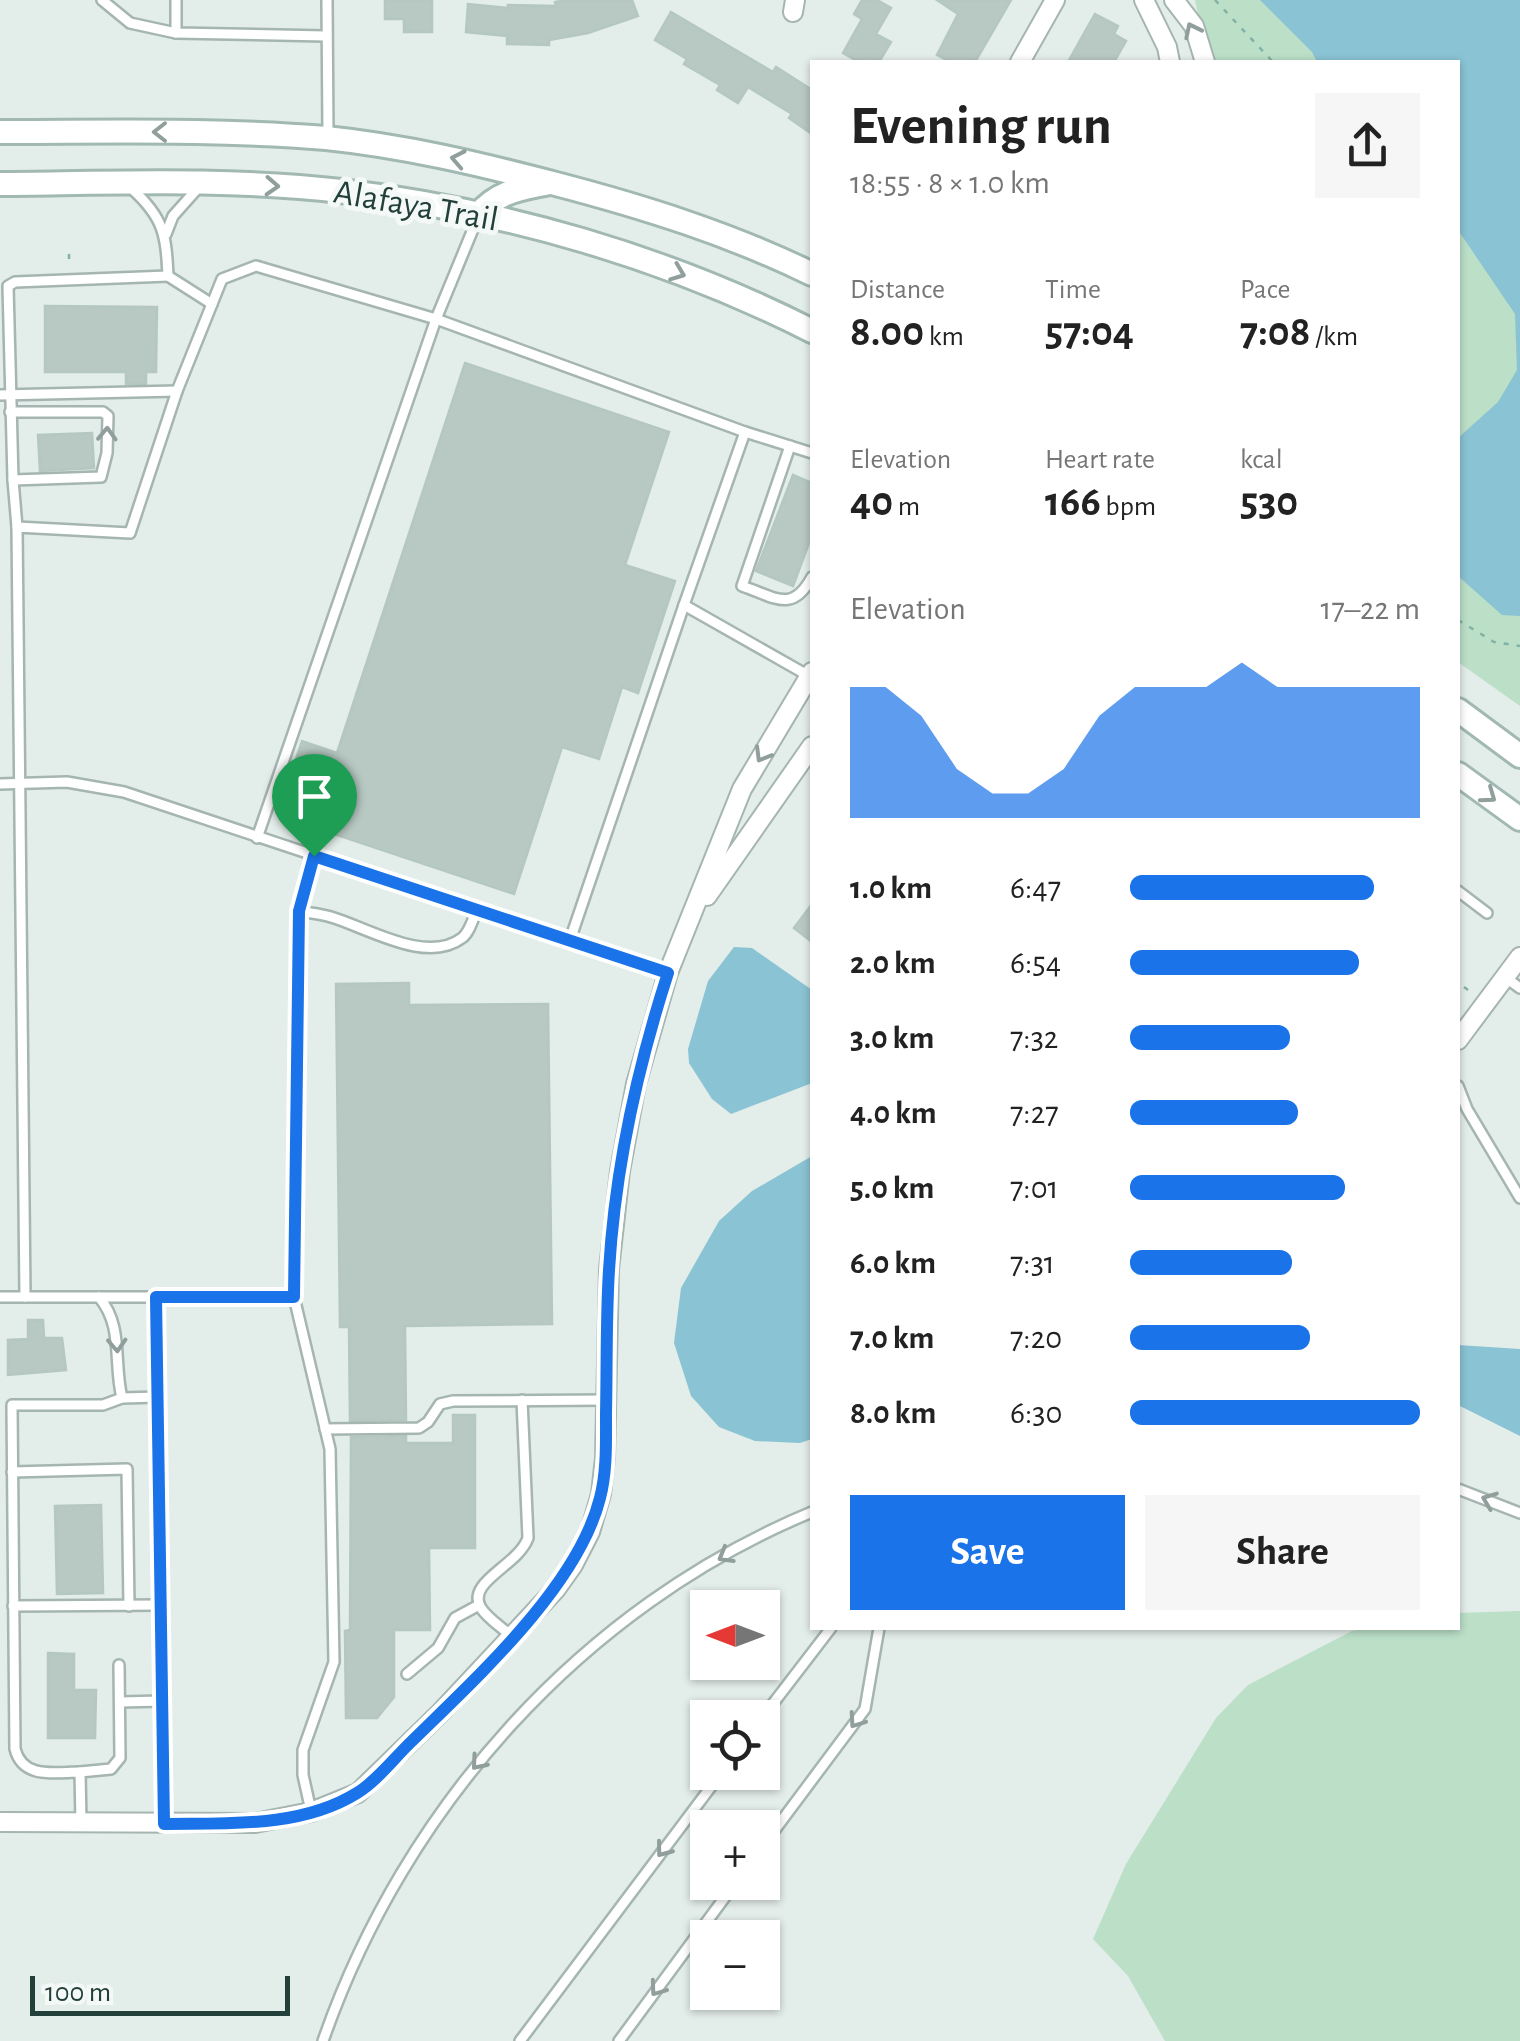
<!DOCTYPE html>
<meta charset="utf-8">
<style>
body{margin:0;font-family:"Alegreya Sans",sans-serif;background:#f6f6f6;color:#222;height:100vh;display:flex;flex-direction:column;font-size:38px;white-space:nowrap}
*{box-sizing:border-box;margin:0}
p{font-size:32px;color:#767676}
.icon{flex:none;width:55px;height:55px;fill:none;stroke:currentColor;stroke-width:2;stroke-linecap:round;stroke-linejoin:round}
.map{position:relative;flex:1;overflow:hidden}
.side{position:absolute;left:810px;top:60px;width:650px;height:1570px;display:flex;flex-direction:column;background:#fff;border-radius:0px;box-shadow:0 2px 8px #0004}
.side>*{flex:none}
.needle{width:65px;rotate:270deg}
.controls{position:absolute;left:690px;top:1590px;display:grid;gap:20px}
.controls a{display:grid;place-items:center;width:90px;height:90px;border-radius:0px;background:#fff;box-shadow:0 2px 8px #0004;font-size:50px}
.scale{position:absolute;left:30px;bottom:25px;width:260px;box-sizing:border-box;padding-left:10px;border:5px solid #223f39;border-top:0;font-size:28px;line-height:35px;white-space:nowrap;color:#223f39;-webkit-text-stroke:8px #f4f9f7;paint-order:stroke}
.pin{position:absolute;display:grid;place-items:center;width:85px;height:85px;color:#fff;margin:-102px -42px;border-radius:50% 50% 50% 0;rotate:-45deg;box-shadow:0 0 10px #0007}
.pin .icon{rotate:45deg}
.round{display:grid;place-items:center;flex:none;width:105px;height:105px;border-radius:0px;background:#f6f6f6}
.head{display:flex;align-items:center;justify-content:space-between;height:170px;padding:0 40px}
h1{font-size:55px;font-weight:700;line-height:75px}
.metrics{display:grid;grid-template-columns:repeat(3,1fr);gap:15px;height:170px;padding:10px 40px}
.metrics div{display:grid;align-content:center}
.metrics b{font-size:42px;font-weight:700}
.metrics small{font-size:28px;font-weight:400}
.metrics p{font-size:28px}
.chart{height:280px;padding:20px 40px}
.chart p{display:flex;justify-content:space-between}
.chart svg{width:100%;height:180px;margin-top:10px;fill:#1a73e8;opacity:.7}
.cta{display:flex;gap:20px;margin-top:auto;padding:20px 40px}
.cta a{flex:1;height:115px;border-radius:0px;background:#1a73e8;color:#fff;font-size:40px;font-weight:700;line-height:115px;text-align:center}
.cta a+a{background:#f6f6f6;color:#222}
ul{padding:0 40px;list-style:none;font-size:32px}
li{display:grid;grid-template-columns:160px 120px 1fr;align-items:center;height:75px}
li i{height:25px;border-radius:12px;background:#1a73e8}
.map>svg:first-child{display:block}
</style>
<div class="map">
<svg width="1520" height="2041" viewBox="0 0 1520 2041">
<rect width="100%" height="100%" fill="#e3ede9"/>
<g fill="#bbdfc7">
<path d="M1195,0H1520V706L1458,662V62H1208Z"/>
<path d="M1520,1611V2041H1165L1128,1976L1093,1939L1126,1864L1216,1718L1248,1685L1352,1631L1370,1628H1458V1613Z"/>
</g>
<g fill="#8ac3d4">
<path d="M1260,0H1520V616L1502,615L1458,576V438L1498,402L1517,370L1515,314L1458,230V62H1317L1312,52Z"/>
<path d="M734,947L752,948L812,990V1083L731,1114L712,1099L689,1063L688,1049L708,981Z"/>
<path d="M812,1156V1439L800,1443L755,1441L719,1427L691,1396L674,1343L681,1288L719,1221L752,1191Z"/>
<path d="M1458,1345L1520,1349V1436L1458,1405Z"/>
</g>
<g fill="#b8c8c2" stroke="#b5c7c1" stroke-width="2.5">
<path d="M385,0H432V32H404V19H385Z"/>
<path d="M568,0H632L638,16L588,33L549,40V45L507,44V36L466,32L468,4L508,8V5L556,6L555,2Z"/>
<path d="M862,0H877L891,8L876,34L891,42L879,62H859L843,53L862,19L854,14Z"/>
<path d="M937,0H1011L975,62H951L937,55L958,14Z"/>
<path d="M671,12L773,72L776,67L812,90V134L789,118L792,114L748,87L738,103L717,90L720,85L684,64L687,59L655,40Z"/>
<path d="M1095,14L1118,26L1114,34L1126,41L1114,62H1068Z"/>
<path d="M45,306L157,307L156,372H146V384H126V372H45Z"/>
<path d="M465,363L669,432L625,565L675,581L638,693L622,687L599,759L562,747L514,894L310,826L320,794L288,783L302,741L337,753Z"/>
<path d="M92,433L94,468L40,471L38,435Z"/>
<path d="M793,475L812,483V535L793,586L756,571Z"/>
<path d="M812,904V942L794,928Z"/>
<path d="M409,983V1005L548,1004L552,1324L405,1326L406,1420L350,1421L349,1327H340L336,984Z"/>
<path d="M28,1320H43L44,1338H62L66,1370L8,1375V1340L28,1339Z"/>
<path d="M453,1415H475V1548H429L430,1630H394V1697L377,1718H346L345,1631L350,1630L351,1437L406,1436V1443H453Z"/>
<path d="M101,1505L103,1593L57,1594L55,1506Z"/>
<path d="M48,1653L74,1654V1690H96L95,1738H48Z"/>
</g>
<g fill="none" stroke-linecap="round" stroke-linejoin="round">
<defs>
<g id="service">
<path d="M102,0L130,23L176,33L326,36"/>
<path d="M327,0L328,136"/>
<path d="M176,33V0"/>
<path d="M132,189C164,218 166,235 168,276L212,304"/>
<path d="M166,234L173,216L198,188"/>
<path d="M0,395L177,391"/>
<path d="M10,412H103L108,416L107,453L101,477L13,480"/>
<path d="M745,432L812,453"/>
<path d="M790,446L742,586C775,597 792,614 812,577"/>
<path d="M17,527L13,480L8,286L15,282L168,276"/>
<path d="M0,784L67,782L124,792L668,973"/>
<path d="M257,838L436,319L478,217"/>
<path d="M1458,891L1487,913"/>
<path d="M299,911C309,913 321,914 331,917C366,927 426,965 462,938C470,932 473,918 477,910"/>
<path d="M570,940L684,605"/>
<path d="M1505,977L1520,988"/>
<path d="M1458,1086L1467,1109L1520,1198"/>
<path d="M0,1297H294"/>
<path d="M25,1297L17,527L130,533L177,391L222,279L256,266L436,319L745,432L684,605L809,676"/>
<path d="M99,1297C124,1327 113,1362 122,1398"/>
<path d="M156,1297L164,1824"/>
<path d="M325,1429L419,1428L428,1422L440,1404L453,1401L606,1400"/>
<path d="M12,1472L127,1469L129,1606"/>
<path d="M1458,1489L1520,1513"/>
<path d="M13,1606L161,1605"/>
<path d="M512,1637C503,1628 488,1619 481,1608C465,1582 518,1566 528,1538L522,1400"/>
<path d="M407,1674L438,1648L455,1618L479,1605"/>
<path d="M120,1702L162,1701"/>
<path d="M762,1718L831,1628"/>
<path d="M80,1772L111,1769L120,1758L119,1665"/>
<path d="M311,1811L303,1775V1750L334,1662L330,1449L294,1297L299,911L314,856"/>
<path d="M81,1823L80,1772C56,1772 23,1780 15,1749L12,1405H103L122,1398L158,1397"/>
<path d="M762,1847L865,1709L879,1628"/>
<path d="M323,2041C404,1808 582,1607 812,1512"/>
<path d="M520,2041L722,1772"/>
<path d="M619,2041L736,1882"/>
</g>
<g id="minor">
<path d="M1144,0L1167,47L1170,62"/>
<path d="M1174,0L1194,26L1205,62"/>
<path d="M793,12L795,0"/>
<path d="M1020,62L1055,0"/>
<path d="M707,896L812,746"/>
<path d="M1458,1040L1520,957"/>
<path d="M0,1822L255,1823L311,1812L358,1793L441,1712L556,1589L573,1565L590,1532L601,1494L605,1458L609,1269L620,1171L636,1084L668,973L742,789L812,672"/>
</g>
<g id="secondary">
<path d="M0,132C108,132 218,129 326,138C404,146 480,164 556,184C644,207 730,234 812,274"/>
<path d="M0,184C113,183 229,178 341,191C504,210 666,257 812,331"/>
<path d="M479,214C498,191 521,189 549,183"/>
<path d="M1458,710L1520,756"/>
<path d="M1458,774L1520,819"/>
</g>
</defs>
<use href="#service" stroke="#a5b5b1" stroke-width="14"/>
<use href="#minor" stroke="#a5b5b1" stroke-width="22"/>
<use href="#secondary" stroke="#a1b9b2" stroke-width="28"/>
<g stroke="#82b2a6" stroke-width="2.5" stroke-dasharray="5 8" stroke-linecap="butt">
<path d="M1215,0L1273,62"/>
<path d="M69,254V267"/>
<path d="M1458,620L1494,642L1520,646"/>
<path d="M1464,987L1472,993"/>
</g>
<use href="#service" stroke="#fff" stroke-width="9"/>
<use href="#minor" stroke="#fff" stroke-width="18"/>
<use href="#secondary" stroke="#fff" stroke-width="22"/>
</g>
<defs><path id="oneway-chevron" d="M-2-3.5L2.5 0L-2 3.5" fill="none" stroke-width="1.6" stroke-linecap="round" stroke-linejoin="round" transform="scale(2.5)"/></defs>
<g stroke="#909f9c">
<use href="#oneway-chevron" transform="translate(1192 30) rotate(-116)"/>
<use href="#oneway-chevron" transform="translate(160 132) rotate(-180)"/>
<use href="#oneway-chevron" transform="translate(458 159) rotate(-169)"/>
<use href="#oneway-chevron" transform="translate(272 186) rotate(3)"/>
<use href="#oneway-chevron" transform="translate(678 273) rotate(21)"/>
<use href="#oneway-chevron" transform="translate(107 434) rotate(-88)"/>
<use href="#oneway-chevron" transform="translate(762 755) rotate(121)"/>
<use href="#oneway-chevron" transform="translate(1489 796) rotate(36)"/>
<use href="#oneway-chevron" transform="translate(117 1345) rotate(87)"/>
<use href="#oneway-chevron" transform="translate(1489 1500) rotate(-159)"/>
<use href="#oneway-chevron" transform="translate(725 1556) rotate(150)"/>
<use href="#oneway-chevron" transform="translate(856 1721) rotate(125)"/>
<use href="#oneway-chevron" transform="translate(478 1763) rotate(130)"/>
<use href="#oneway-chevron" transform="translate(663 1850) rotate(127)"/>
<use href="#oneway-chevron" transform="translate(657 1989) rotate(126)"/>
</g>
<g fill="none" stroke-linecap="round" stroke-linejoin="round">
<defs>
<path id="route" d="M314,856L668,973C637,1069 615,1169 609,1270C606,1318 607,1366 606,1414C606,1442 607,1471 600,1498C578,1586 477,1677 412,1741C395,1757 377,1781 357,1793C301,1828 227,1823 164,1824L156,1297H294L299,911Z"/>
</defs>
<use href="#route" stroke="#fff" stroke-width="20"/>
<use href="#route" stroke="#1a73e8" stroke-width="12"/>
</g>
<g text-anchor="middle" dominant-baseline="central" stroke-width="10" stroke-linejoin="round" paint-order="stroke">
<g font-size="35" fill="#223f39" stroke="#f4f9f7">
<text transform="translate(416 206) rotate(10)">Alafaya Trail</text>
</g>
</g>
</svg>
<div class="controls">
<a><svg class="needle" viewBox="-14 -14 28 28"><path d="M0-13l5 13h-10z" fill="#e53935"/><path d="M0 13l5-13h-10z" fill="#767676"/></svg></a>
<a><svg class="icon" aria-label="locate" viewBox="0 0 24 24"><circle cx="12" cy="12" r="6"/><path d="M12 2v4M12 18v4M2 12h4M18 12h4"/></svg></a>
<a>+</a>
<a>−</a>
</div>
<div class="scale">100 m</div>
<div class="pin" style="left:314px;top:856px;background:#1e9e55"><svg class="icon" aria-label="arrive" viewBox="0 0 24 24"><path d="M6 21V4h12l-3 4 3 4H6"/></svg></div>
<section class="side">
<div class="head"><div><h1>Evening run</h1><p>18:55 · 8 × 1.0 km</p></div><a class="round"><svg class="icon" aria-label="share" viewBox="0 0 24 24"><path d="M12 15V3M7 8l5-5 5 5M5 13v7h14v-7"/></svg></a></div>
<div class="metrics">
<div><p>Distance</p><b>8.00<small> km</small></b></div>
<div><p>Time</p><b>57:04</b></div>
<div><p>Pace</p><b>7:08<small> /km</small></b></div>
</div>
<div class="metrics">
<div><p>Elevation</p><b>40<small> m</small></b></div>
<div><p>Heart rate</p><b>166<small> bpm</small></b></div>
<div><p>kcal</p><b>530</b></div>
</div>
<div class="chart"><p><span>Elevation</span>17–22 m</p>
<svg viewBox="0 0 160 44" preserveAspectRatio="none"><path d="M0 44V12L10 12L20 19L30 32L40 38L50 38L60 32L70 19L80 12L90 12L100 12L110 6L120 12L130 12L140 12L150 12L160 12V44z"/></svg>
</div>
<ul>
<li><b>1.0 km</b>6:47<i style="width:84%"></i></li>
<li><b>2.0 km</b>6:54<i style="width:79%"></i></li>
<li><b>3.0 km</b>7:32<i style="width:55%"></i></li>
<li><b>4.0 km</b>7:27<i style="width:58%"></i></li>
<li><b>5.0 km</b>7:01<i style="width:74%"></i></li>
<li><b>6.0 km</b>7:31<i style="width:56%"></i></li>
<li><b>7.0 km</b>7:20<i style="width:62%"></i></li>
<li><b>8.0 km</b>6:30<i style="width:100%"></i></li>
</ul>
<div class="cta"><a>Save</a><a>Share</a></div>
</section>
</div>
